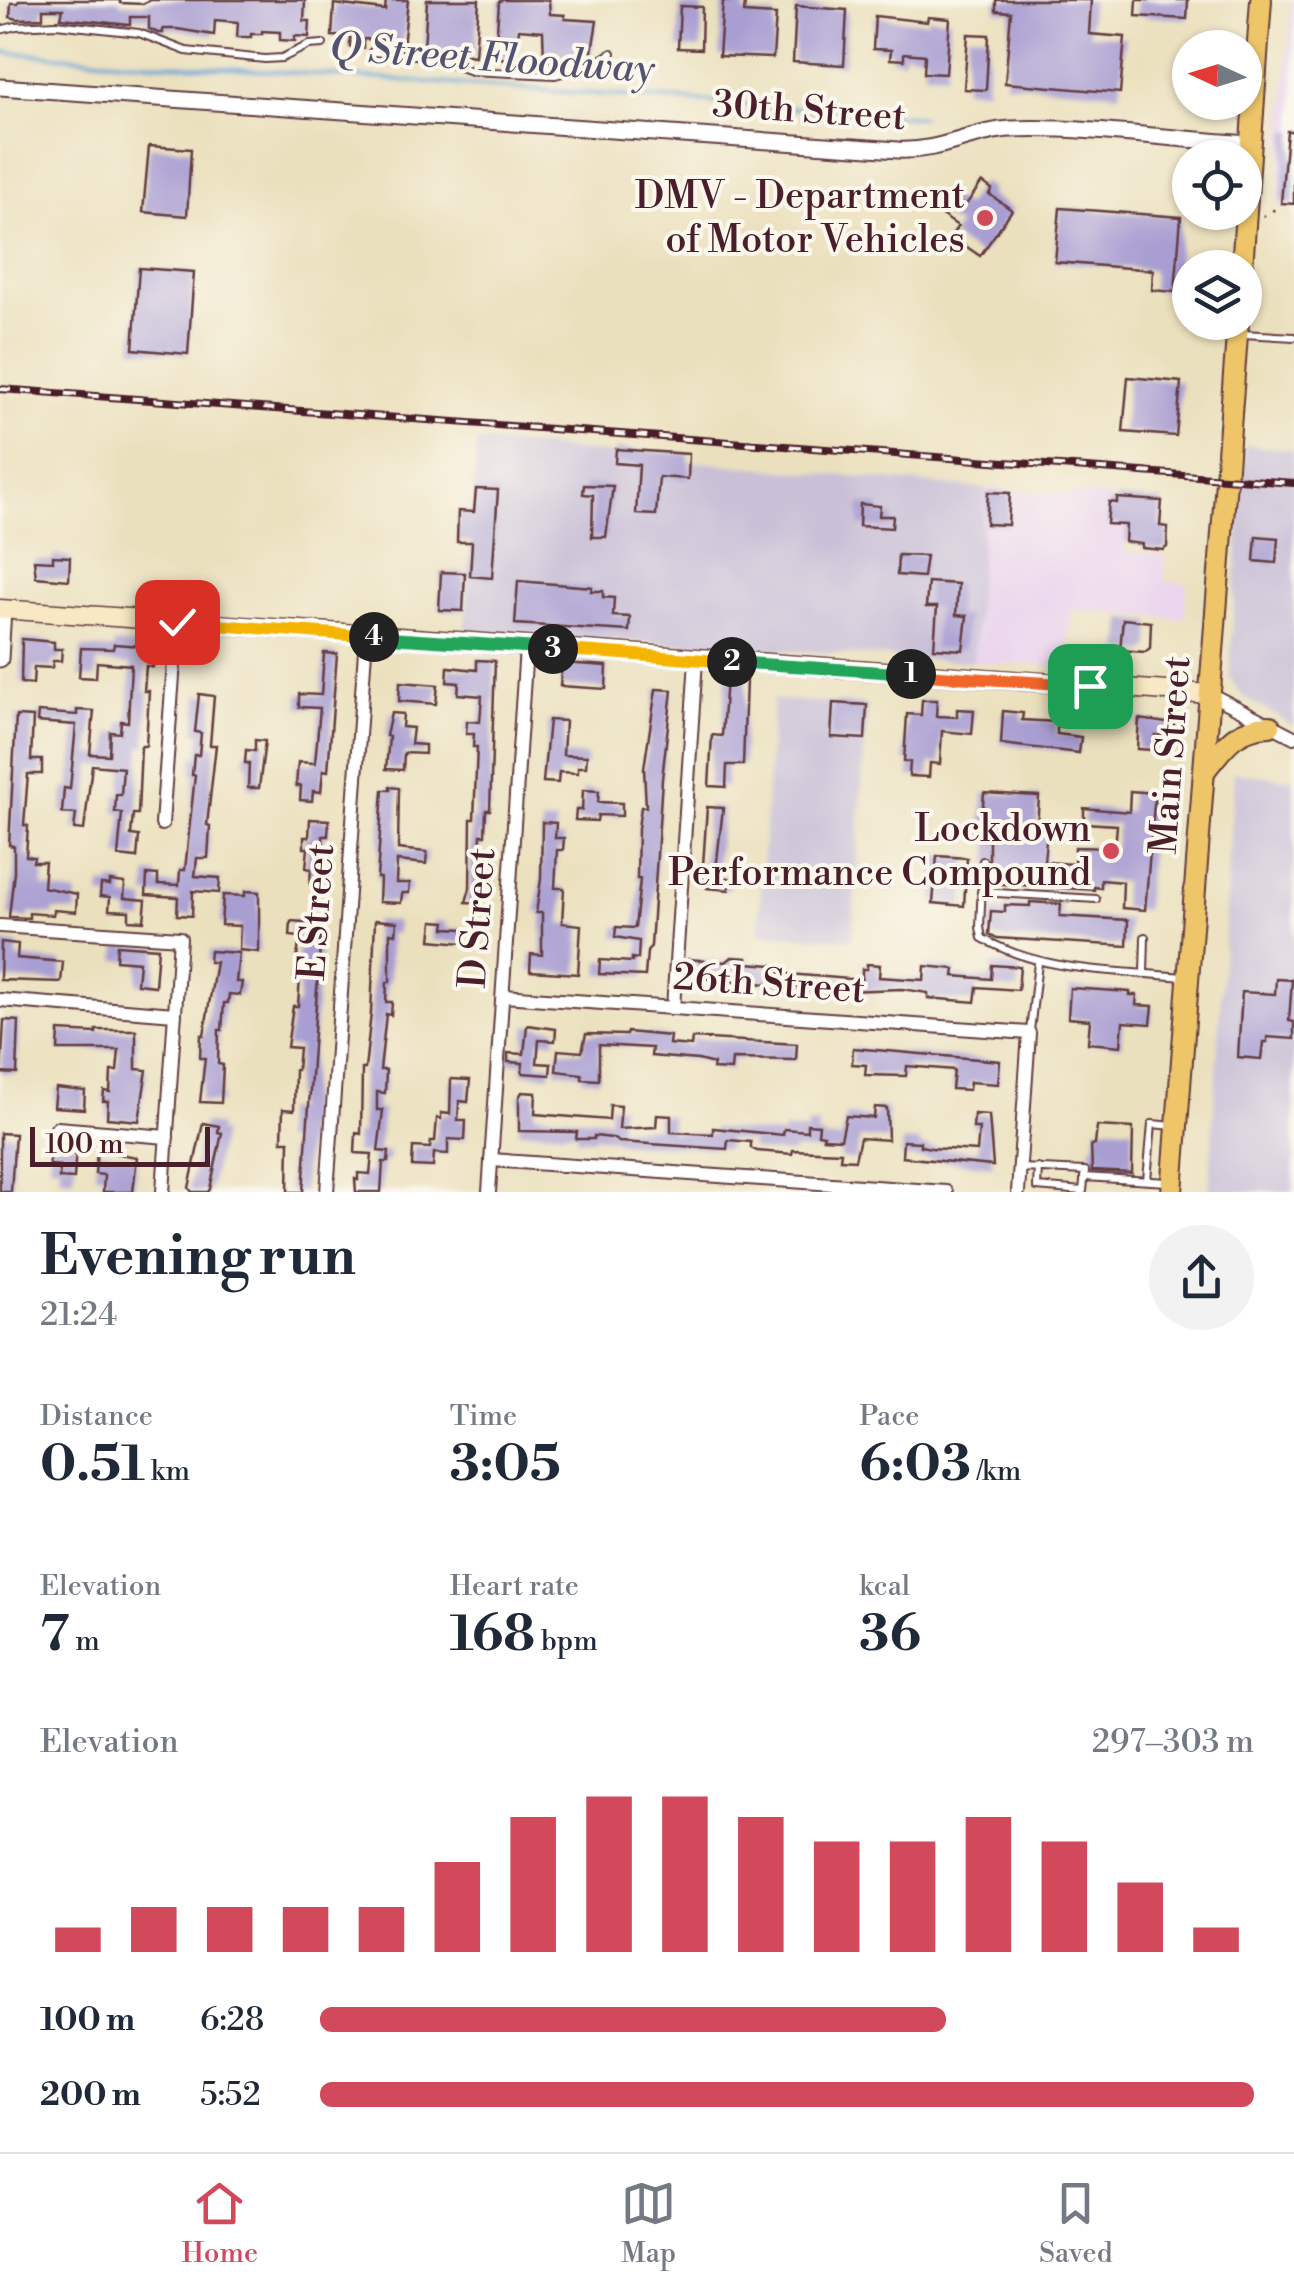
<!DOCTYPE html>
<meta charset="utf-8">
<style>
body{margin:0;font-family:"Libre Bodoni",serif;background:#f2f2f3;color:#1f2937;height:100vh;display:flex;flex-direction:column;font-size:38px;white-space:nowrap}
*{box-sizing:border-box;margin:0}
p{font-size:32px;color:#747a83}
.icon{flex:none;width:55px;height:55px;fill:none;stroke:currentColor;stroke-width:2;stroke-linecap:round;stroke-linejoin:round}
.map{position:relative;height:1192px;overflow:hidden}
.side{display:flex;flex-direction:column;background:#fff;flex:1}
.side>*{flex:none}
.needle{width:65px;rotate:274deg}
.controls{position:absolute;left:1172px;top:30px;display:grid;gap:20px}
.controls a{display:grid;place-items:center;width:90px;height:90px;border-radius:50%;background:#fff;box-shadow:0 2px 8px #0004;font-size:50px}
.scale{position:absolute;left:30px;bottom:25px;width:180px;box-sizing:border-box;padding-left:10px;border:5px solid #4a1f2b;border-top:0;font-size:28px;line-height:35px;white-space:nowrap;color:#4a1f2b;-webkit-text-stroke:8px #fbf7ec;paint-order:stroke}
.pin{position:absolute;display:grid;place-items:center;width:85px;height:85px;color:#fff;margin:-42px;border-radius:20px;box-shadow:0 5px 15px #0006}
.km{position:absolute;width:50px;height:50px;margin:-25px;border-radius:50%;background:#222;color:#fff;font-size:28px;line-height:50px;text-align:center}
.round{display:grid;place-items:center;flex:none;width:105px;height:105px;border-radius:52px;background:#f2f2f3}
.head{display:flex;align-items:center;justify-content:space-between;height:170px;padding:0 40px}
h1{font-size:55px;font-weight:700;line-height:75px}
.stats{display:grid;grid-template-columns:repeat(3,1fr);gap:15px;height:170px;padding:10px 40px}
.stats div{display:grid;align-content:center}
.stats b{font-size:50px;font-weight:700}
.stats small{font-size:28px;font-weight:400}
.stats p{font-size:28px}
.chart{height:280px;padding:20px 40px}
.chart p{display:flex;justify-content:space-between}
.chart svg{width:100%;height:180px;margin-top:10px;stroke:#d1495b;stroke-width:6}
ul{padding:0 40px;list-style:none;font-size:32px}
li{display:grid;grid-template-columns:160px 120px 1fr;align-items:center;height:75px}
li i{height:25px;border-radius:12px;background:#d1495b}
.menu{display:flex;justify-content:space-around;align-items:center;height:140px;border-top:2px solid #e0e1e3;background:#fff;font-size:28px;color:#747a83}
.menu a{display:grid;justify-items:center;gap:5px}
.menu .active{color:#d1495b}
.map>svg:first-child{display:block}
</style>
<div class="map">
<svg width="1294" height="1192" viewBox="0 0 1294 1192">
<rect width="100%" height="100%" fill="#fbf7ec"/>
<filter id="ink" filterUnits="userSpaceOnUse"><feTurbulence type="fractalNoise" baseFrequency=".01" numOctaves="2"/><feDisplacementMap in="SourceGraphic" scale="20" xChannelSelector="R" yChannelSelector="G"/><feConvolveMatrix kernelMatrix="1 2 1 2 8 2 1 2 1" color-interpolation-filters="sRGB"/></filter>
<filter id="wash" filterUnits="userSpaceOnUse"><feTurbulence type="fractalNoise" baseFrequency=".0048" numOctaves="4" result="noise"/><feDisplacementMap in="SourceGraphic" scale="40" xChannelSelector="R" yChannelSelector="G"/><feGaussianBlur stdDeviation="2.25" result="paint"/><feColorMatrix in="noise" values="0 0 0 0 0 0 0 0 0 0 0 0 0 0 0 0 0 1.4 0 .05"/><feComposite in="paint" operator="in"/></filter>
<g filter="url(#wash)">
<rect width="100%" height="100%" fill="#ebe0bd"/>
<g fill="#e9d2ee">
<path d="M1291,0H1294V207H1278Z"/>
<path d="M985,489L1109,496L1107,523L1126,525L1124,552L1165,555L1164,581L1187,583L1185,616L1180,619L1072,610L1066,667L973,662Z"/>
</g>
<g fill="#c9bfd7">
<path d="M477,441L985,489L973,662L465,631Z"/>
<path d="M1245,445L1294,450V726L1243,697L1229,677Z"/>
<path d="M773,699L833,703L831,737L865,739L852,939L758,933Z"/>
<path d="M1234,772L1294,780V1192H1209Z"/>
</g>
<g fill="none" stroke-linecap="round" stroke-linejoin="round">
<path stroke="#61a1d4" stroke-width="4" d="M0,52L921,117"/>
</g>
<g id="blocks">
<g fill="#a99ed2">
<path d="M19,0H120V3L143,4L151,0H305L304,21H310L309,37L295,36V41L280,40V32L262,31V34H251V37H237L238,22L215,20L214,35L177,29H163V33H158L149,29V17H130V25L61,18L63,9H43V18L18,19L10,17L11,3H18Z"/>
<path d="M386,0H408L403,47L381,46L382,40L363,39V48L350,47V37L332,36L334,4L385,10Z"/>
<path d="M427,0H479L475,56L424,49Z"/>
<path d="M502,0H549L550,14L565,15V19L597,21L591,58L573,63L544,61L543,31L519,29L516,59L495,58L499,2Z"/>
<path d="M996,0H1091L1089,34L1125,37L1120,93L1005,83L1011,12L996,11Z"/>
<path d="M1137,0H1188L1187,19L1136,16Z"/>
<path d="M723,1L745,2L744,13L776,15L773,58L719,56Z"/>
<path d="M680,6L702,7L701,49L678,48Z"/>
<path d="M796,6L847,10L844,65L793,62Z"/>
<path d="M875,16L927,22L928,17L950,19L946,74L924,73L925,55L904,53V60L890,59L891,50L873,49Z"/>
<path d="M968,34L989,35L986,90L964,89Z"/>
<path d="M1287,131H1294V204L1281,203Z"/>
<path d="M149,146L191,149L187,216L143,212Z"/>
<path d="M982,182L992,189L989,194L1012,210L980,256L951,236L958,226L940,214L951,197L965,206Z"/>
<path d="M1060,208L1181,217L1175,292L1152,290L1153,270L1055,262Z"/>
<path d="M139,268L194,272L188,354L133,349Z"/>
<path d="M1128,377L1181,382L1176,436L1123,432Z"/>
<path d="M616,449L689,454L688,479L659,477L656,515L636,514L639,465L615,463Z"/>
<path d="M584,485L613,486L606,537H592L593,495L583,494Z"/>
<path d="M476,489L498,490L492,578L470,576L472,542H457L458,511L474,512Z"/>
<path d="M988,492L1010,493L1008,525L986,524Z"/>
<path d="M1117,498L1162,501L1160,526L1168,527L1167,547L1163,550L1142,548V544L1125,542L1126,525L1107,524L1109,502L1117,503Z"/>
<path d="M860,504L880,506L879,516H893L892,528L859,526Z"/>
<path d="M1256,536L1278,538L1276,563L1254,561Z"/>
<path d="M898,555L926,556L923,577L897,575Z"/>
<path d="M53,556L70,557L69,580L36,577L34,560L53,561Z"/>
<path d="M441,572L465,573L463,611L439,610Z"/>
<path d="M518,581L592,587L591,591H603V597L614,598L613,616L630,617L629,631L515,624Z"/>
<path d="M928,582L958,584L956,615L967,616L963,650L934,648L937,607H926Z"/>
<path d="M1123,619L1151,622L1150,648L1145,652L1120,650Z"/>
<path d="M22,639L54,642V649H62L61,661H53L52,668L34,667L33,684L21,683Z"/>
<path d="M114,644L155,647L153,667L146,666L144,691H149L146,746H141L138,814H133L131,835L139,836L137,858L118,856L122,813L115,812L116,795H121L123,768L92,765L84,830L74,829L76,814L62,813L64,788L70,789L76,725L37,722L38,712L77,715V710L94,711L90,754L109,755L110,732L120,733L121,721L128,722L131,665L97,662L96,678L79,677L81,648L113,649Z"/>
<path d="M324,653L337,654L328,771L323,770L321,792L313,791L312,801L300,800L301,786H296L298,762L315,763L320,708L299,707V694L321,695Z"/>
<path d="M477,660L495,661L490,810H486L485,835H481L480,861L483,862L479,903L466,902L470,888L471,819H474L477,747H473L474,734H466L467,721L480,722L482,696L458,694L459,683L447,682L448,667L477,670Z"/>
<path d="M562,663L607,666L606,689L560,686Z"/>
<path d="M726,678L746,680L743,765H727L726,787L709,786L712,735L722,736Z"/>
<path d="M400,682L438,685L436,704L399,701Z"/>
<path d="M656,689L672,690L662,779L651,946L647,952L645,976L599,974L600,960L632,962V958L638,959L639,941L615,937L616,927L635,928L640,879H637L638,828L641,807H646L644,768Z"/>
<path d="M199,694L214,696L210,745H216L207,825L210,826L208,858H197L195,876L220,878L219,893L193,891L192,916L177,915L178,897L146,895L147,874L158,875V884L179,885L180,870H185L195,775H192L194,755H199L201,733L195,732Z"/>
<path d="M922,700H937L936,716L957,717V709L974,710L972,734L942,731L940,764L930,763L929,777L909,776L910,762L904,761L907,714L921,715Z"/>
<path d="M833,703L867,705L865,739L831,737Z"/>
<path d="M1003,711L1023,713L1022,720L1057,722V734L1081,737L1079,753L1001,744Z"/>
<path d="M391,713L403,714L402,727L413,728L411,744L425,745V754L404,753L403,770L386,769L389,737L386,736Z"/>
<path d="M16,716L33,717L31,760H42V774H28L24,825L28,826L26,856L34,857L33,862H45L43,887L77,894L76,912L54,910L53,915L29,913V918L9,917L14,872V846L9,845Z"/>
<path d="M1139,719L1174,724L1173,736L1155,735L1153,750L1137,749Z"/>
<path d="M549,720L565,721L563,755L587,756L586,767H578V773L559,772L558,783L543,782Z"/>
<path d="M255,740L265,741L259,788H248L249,763H245L246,750L255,751Z"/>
<path d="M390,787L399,788L398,849L427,852L426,864L397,861L396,883H410L409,893H402L401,903L379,902L380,878H377L383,790H390Z"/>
<path d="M583,790L599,791L598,802L622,803V816L598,815L597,821L575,820L576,810H582Z"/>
<path d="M1130,791L1155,793L1145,910L1122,908L1123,882L1101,880V888L1094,887V890L989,883V841L980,840L984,793L1039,796L1037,829L1047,830L1044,862L1074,864L1075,847L1115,848L1117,825L1084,823V808L1129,812Z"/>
<path d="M707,807L723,808L715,878H729V890L707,888V880H702Z"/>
<path d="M310,819L329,820L328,836H323V884L310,883L311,869L306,868L308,848H304V837H309Z"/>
<path d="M542,822L556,823L555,838H564L563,850H557L555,888H564L562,923L581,925L578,974L530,971L531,954L542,955V913H536L541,879Z"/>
<path d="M937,856L967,858L964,906L933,903Z"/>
<path d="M110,881L125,883L124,898L146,900L144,921L129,920V911L109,910L110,897L100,896L101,884L110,885Z"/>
<path d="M245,891L259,892V952L239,950L240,926L221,925L223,895L245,896Z"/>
<path d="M1030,902L1061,904L1060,916L1128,920L1127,946L997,938L989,934L991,911L1005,912V905L1030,906Z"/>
<path d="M375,920L397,922L396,934L390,933V982H387L386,1002H392L391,1015L386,1014L380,1070H386L385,1093L377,1092V1110H383L378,1151L389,1152L388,1162H383L381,1192H356L355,1179L358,1180V1173L370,1174L372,1154L355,1153L356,1133L361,1134L362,1069H365L371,1013Z"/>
<path d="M291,921L315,923L314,930L321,931L303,1192H288L289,1141H282L283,1109L294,1110L295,1070H297L299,1048L287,1047L293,1006H298L300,977H294L300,937L290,936Z"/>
<path d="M433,921L446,922L445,928L464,929L463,943L431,940Z"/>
<path d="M1,942L18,944L17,958L63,962L61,982L0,980Z"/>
<path d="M117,945L158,948L155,986L137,984L139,962L116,960Z"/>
<path d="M210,951L239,953L236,982H242L240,995L229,994L228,1003H224L222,1030H219L218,1064L223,1065L221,1103L200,1102L205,1058H200L201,1035H204L216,962H209Z"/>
<path d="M732,957L747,958V963L772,965L776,973L862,980V969H867V964L880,965L879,977L924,980L925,966L955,969L954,976L991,979L992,965L1020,967L1018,990L977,987L975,1002L928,998V993L902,989L845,991L702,978L687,980L688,959L726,962Z"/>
<path d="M1276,979L1292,980L1289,1021L1294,1022V1039L1267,1037V1042H1263L1261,1059L1238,1057L1242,992L1275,994Z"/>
<path d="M1070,988L1130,992V995H1137L1136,1005L1153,1006L1151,1024L1123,1022L1121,1046L1088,1043L1090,1020L1068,1018Z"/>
<path d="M4,1020L19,1021L17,1074L1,1073Z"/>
<path d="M527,1025L556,1029L555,1041L539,1040L537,1063L551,1064L550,1075L522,1073L523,1063L508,1062V1053L524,1054Z"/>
<path d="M96,1030H136V1069L147,1070L139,1121L107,1118L108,1101H103L104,1091L110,1092L111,1071H117L119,1050H58L59,1031L96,1033Z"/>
<path d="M627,1032L670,1036L669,1044L691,1046L692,1038L797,1044L796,1060L732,1059L731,1070L713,1069L714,1064L698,1060L651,1056L652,1048L599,1045V1080L582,1079V1074L556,1071L558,1050L582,1052L586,1034L626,1035Z"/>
<path d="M853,1048L1000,1061L998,1084L970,1082L969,1090L952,1089L954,1070L907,1066L906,1076L865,1075L866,1065L852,1064Z"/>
<path d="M451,1079L470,1080L468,1102L459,1101L458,1120H466L465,1140L448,1139V1154L434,1153L433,1167L412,1166L413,1147L430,1148L431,1141H435L437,1118L441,1119V1113L450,1114Z"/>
<path d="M56,1088L85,1091L84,1109L54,1107Z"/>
<path d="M522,1092L536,1093L535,1114L609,1120L610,1105L621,1106L619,1129L656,1127L657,1115L671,1116V1132L713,1134V1128L783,1135L784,1129L807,1131V1124L819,1125L818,1134L824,1135L823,1138L841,1139L846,1116L874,1118L875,1107L887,1108L888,1140L860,1138L855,1160L840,1159L841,1152L793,1150L792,1154L757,1151L751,1148V1142L728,1140L727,1149L619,1142L612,1138L594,1136V1139H576L577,1132L519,1131V1097Z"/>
<path d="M974,1114L989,1115L993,1166L902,1157L903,1141L920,1142V1146L931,1148L977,1151L979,1128H973Z"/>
<path d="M203,1123L219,1126L218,1132L222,1133L210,1189L208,1192H192L189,1188Z"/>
<path d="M1097,1126L1133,1128L1132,1173L1092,1171L1091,1145H1095Z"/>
<path d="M0,1133L15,1134L11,1192H0Z"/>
<path d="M51,1139L76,1144L74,1179L59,1178L60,1166L49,1165Z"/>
<path d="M97,1150L137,1157L133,1192H103L104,1175L95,1174Z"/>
</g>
</g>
</g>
<g filter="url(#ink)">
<use href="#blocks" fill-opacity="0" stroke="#623c41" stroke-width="2.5"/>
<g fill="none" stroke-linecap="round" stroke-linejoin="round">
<defs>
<g id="service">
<path d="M0,30L16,26L56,24L139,33L186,51L265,59L282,58L309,45L323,44"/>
<path d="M372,52L430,56L471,71L555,75L593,65L612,53"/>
<path d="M1243,334L1294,337"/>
<path d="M983,861L980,927L982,938C1042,973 1115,970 1183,977"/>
<path d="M981,892L1096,899"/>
<path d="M1144,973L1145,937"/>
<path d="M1030,1031L1038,963"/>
<path d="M1021,1168L1085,1171L1083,1191L1037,1187L1038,1168"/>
<path d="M1084,1177L1168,1182"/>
<path d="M1147,1180L1152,1124L1174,1126"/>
</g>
<g id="minor">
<path d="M1210,694L1294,737"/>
<path d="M162,824L177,622"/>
<path d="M0,926L180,938L163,1192"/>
<path d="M503,996L1029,1033L1018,1192"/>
<path d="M0,1000L175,1014"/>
<path d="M673,1008L696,660"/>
<path d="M57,1128L167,1137"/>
<path d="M491,1160L946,1192"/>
<path d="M327,1192L366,636"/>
<path d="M489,1192L526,648"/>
</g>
<g id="tertiary">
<path d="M0,87L898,150C942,152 971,131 1011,129C1088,126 1174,140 1251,144"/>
<path d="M0,659L3,609"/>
</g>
<path id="secondary" d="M0,609L1210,694"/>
<g id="primary">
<path d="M1242,268L1261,0"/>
<path d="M1206,769C1225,745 1237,727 1270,726"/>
<path d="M1172,1192L1238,322"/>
</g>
</defs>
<use href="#service" stroke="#623c41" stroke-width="10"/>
<use href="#minor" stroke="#623c41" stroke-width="16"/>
<use href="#tertiary" stroke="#623c41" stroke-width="19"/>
<use href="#secondary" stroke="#623c41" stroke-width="21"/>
<use href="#primary" stroke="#623c41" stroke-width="24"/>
<path stroke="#623c41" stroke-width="2.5" stroke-dasharray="2.5 8" stroke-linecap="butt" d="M1263,216L1279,207"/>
<use href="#service" stroke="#fff" stroke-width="6"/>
<use href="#minor" stroke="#fff" stroke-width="12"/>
<use href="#tertiary" stroke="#fff" stroke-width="15"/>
<use href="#secondary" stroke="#f8e8c3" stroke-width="18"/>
<use href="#primary" stroke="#eec569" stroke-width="20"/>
<defs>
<path id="rail" d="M0,389L1294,483"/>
</defs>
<use href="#rail" stroke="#4a1f2b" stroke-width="8"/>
<use href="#rail" stroke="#fbf7ec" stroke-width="4" stroke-dasharray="11" stroke-linecap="butt"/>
</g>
</g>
<g fill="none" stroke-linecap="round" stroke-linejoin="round" filter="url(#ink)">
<defs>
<path id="split-1" d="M911,674L1090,686"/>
<path id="split-2" d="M732,662L911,674"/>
<path id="split-3" d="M553,649L732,662"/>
<path id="split-4" d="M374,637L553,649"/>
<path id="split-5" d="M177,622L374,637"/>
</defs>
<use href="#split-1" stroke="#fff" stroke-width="20"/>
<use href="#split-2" stroke="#fff" stroke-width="20"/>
<use href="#split-3" stroke="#fff" stroke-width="20"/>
<use href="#split-4" stroke="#fff" stroke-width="20"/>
<use href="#split-5" stroke="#fff" stroke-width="20"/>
<use href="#split-1" stroke="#f0652b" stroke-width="12"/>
<use href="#split-2" stroke="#22a559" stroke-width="12"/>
<use href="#split-3" stroke="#f5b400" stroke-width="12"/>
<use href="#split-4" stroke="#22a559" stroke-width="12"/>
<use href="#split-5" stroke="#f5b400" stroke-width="12"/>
</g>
<g fill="#d1495b" stroke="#fbf7ec" stroke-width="4">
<circle cx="985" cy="218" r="10"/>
<circle cx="1111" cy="851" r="10"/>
</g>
<g text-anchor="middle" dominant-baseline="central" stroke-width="8" stroke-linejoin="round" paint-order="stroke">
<g font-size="38" fill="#4a1f2b" stroke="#fbf7ec">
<text transform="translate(809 111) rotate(4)">30th Street</text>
<text transform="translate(1171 755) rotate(-86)">Main Street</text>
<text transform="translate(317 912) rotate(-86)">E Street</text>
<text transform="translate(478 918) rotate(-86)">D Street</text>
<text transform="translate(769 984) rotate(4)">26th Street</text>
</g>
<g font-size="38" fill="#4a1f2b" stroke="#fbf7ec" text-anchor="end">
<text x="965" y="196">DMV - Department<tspan x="965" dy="44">of Motor Vehicles</tspan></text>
<text x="1091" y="829">Lockdown<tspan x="1091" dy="44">Performance Compound</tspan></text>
</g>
<g font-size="40" font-style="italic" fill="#53536f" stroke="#fbf7ec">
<text transform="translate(492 59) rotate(4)">Q Street Floodway</text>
</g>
</g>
</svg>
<div class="controls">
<a><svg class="needle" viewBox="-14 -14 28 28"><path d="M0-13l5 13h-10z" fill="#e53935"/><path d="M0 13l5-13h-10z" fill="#747a83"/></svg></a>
<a><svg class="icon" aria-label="locate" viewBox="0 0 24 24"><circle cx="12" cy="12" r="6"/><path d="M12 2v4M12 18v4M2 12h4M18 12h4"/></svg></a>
<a><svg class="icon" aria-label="layers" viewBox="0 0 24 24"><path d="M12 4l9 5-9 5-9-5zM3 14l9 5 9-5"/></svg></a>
</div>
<div class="scale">100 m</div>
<div class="pin" style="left:1090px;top:686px;background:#1e9e55"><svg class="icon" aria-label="arrive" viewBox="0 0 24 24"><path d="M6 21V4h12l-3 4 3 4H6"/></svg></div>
<div class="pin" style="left:177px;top:622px;background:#d93025"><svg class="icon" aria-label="check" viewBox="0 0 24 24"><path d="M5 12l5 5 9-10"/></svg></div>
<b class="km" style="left:911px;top:674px">1</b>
<b class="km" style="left:732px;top:662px">2</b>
<b class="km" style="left:553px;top:649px">3</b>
<b class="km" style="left:374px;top:637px">4</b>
</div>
<section class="side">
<div class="head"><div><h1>Evening run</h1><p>21:24</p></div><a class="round"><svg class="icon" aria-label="share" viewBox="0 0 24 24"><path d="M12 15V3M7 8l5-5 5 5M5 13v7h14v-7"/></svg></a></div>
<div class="stats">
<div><p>Distance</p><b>0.51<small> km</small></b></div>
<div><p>Time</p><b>3:05</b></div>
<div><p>Pace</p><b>6:03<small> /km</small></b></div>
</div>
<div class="stats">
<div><p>Elevation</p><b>7<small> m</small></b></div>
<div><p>Heart rate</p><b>168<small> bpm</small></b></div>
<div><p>kcal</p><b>36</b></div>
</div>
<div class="chart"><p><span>Elevation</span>297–303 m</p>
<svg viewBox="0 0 160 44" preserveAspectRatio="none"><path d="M5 44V38M15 44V33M25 44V33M35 44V33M45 44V33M55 44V22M65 44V11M75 44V6M85 44V6M95 44V11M105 44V17M115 44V17M125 44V11M135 44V17M145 44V27M155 44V38"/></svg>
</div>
<ul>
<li><b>100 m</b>6:28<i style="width:67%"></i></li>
<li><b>200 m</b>5:52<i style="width:100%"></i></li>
</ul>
</section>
<nav class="menu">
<a class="active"><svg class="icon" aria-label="home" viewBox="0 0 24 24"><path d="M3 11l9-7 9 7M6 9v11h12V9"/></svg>Home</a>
<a><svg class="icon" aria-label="map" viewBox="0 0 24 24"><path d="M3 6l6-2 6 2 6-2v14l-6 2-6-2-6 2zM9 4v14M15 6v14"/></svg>Map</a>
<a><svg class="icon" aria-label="saved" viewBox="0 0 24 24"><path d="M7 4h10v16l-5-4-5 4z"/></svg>Saved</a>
</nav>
